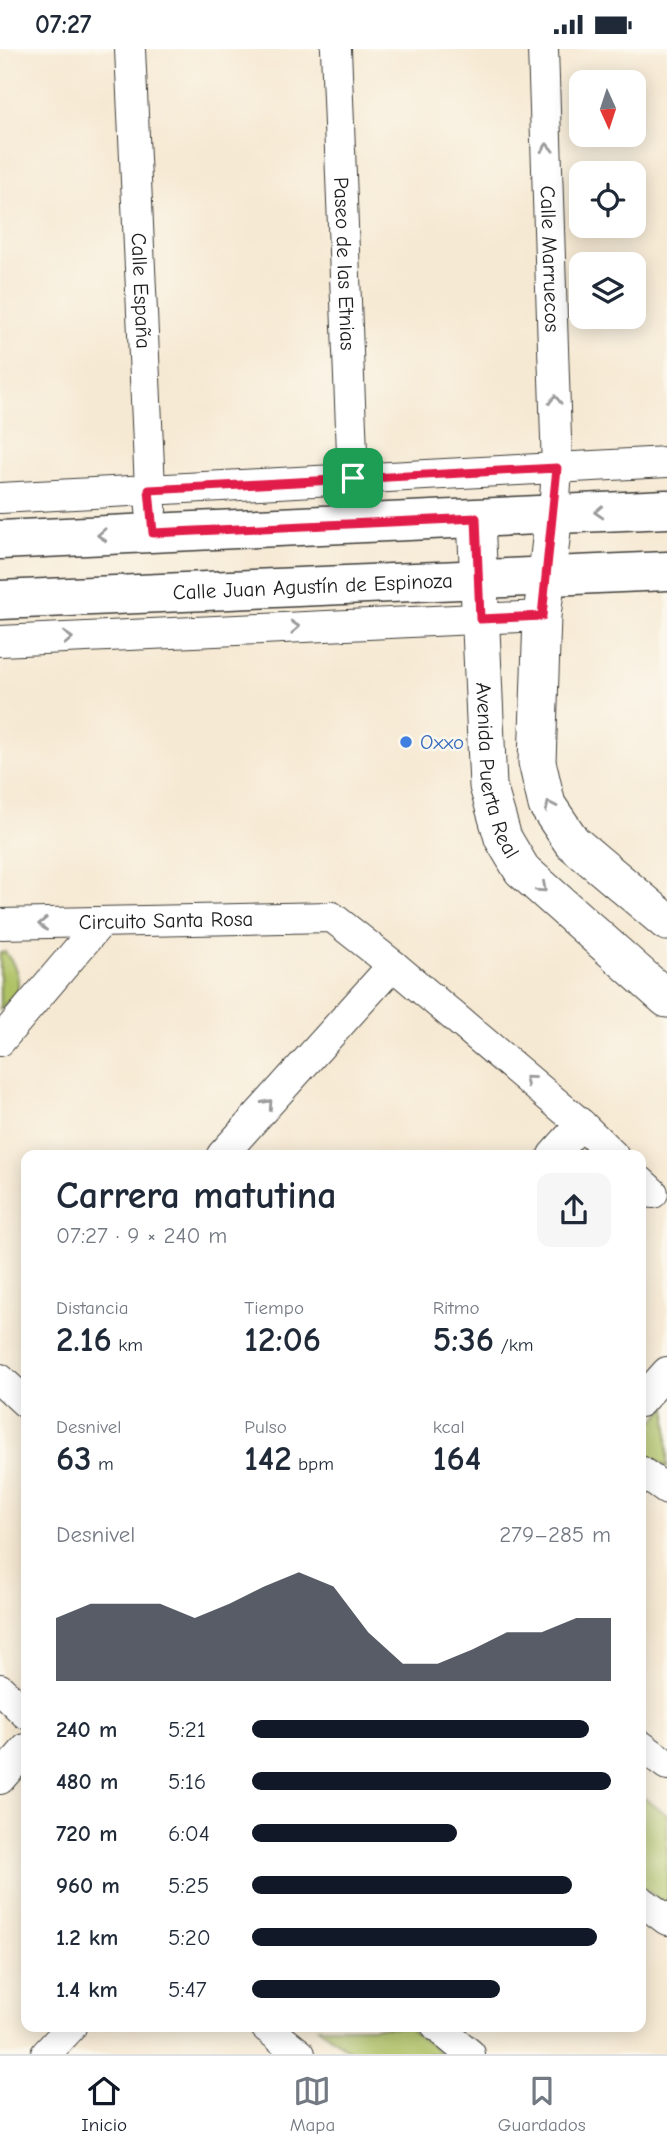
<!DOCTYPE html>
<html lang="es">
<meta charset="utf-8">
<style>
body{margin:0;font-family:"Comic Neue",sans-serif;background:#f6f6f7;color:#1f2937;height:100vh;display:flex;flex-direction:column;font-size:26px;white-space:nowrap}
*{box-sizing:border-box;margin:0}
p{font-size:23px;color:#747a83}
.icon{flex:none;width:38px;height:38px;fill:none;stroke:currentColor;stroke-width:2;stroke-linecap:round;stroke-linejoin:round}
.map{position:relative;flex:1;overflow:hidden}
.sheet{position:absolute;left:21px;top:1101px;width:625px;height:882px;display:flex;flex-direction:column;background:#fff;border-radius:14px;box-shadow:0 4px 18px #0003}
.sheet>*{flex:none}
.needle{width:46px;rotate:177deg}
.tools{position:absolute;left:569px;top:21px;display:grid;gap:14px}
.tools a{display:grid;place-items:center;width:77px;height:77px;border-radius:14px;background:#fff;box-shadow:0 4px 18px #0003;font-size:35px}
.pin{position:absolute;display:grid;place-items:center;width:60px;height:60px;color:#fff;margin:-30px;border-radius:14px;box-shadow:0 4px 10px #0006}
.round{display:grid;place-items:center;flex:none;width:74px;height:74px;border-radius:14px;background:#f6f6f7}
.overview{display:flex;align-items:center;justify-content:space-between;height:119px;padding:0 35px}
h1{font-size:38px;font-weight:700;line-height:52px}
.stats{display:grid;grid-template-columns:repeat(3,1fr);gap:10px;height:119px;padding:7px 35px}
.stats div{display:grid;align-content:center}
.stats b{font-size:35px;font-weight:700}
.stats small{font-size:19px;font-weight:400}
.stats p{font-size:19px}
.chart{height:196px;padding:14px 35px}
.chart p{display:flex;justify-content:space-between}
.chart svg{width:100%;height:126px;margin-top:7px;fill:#111827;opacity:.7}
ul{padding:0 35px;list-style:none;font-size:23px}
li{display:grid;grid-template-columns:112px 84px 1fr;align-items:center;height:52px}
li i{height:18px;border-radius:9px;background:#111827}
.status{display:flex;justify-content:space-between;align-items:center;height:49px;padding:0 35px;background:#fff;direction:ltr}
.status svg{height:19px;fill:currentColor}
.tabs{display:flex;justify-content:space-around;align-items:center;height:98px;border-top:2px solid #e0e1e3;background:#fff;font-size:19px;color:#747a83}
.tabs a{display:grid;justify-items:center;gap:4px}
.tabs .selected{color:#111827}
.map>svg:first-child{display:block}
</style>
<div class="status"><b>07:27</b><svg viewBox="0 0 49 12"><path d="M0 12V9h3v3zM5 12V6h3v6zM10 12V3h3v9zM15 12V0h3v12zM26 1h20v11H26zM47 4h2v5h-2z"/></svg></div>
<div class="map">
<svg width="667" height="2005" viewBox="0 0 667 2005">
<rect width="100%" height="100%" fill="#fbf7ec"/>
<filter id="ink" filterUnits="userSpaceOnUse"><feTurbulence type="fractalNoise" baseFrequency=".0143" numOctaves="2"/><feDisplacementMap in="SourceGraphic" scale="14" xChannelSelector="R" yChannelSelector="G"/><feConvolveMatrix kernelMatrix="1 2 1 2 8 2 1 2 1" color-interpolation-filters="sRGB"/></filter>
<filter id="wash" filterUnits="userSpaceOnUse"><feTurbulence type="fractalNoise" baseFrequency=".00686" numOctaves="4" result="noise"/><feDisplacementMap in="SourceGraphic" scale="28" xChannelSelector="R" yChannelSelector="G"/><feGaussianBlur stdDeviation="1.57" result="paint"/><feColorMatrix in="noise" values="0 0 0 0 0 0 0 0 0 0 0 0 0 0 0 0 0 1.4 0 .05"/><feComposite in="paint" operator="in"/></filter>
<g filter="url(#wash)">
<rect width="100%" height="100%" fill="#f6e9d3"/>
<g fill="#afc266" stroke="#666f41" stroke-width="2">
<path d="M5,903C15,916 19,924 18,941L0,961V904Z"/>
<path d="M667,1357V1419L641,1401L640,1388Z"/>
<path d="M640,1746L667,1766V1857L641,1837Z"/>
<path d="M318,1978H408L443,2005H353Z"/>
</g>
</g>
<g filter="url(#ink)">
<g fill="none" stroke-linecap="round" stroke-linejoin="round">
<defs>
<g id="minor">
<path id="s1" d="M130,0L151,461"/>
<path id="s2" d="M336,0L353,429"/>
<path id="s3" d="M543,0L557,419L554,465"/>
<path d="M0,449L667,413"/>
<path d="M0,592L542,567"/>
<path id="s4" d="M0,875L332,868L393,916L581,1075L613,1106"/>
<path d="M0,992L101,873"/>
<path d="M222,1106L393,916"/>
<path d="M553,1106L581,1075"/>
<path d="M640,1132L653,1144"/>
<path d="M0,1330L26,1354"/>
<path d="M640,1353L667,1323"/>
<path d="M640,1422L667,1441"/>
<path d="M0,1640L26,1665"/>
<path d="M640,1696L667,1716"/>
<path d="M0,1730L26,1700"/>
<path d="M640,1851L667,1871"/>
<path d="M266,1978L300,2005"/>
<path d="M437,1978L470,2005"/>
<path d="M46,2005L71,1978"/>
</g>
<g id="tertiary">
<path d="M554,465L542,567L537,713L547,756L572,793L667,873"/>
<path id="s5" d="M476,469L488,737L503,789L522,821L667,950"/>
</g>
<g id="primary">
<path d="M0,491L667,460"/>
<path id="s6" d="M0,551L667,522"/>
</g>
</defs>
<use href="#minor" stroke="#3d3b37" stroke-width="32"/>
<use href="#tertiary" stroke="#3d3b37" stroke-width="39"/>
<use href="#primary" stroke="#3d3b37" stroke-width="41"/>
<use href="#minor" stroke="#fff" stroke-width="30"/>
<use href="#tertiary" stroke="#fff" stroke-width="37"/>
<use href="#primary" stroke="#fff" stroke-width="38"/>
</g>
<defs><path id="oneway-chevron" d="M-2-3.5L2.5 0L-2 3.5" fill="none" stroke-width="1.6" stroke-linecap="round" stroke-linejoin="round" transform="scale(1.75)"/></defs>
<g stroke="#999">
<use href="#oneway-chevron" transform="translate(547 99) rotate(-92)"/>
<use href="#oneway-chevron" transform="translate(555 351) rotate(-92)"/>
<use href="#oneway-chevron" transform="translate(599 463) rotate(177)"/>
<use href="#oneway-chevron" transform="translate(102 486) rotate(177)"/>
<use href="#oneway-chevron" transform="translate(295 578) rotate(-3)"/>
<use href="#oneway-chevron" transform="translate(68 589) rotate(-3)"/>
<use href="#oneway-chevron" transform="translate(550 757) rotate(-116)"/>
<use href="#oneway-chevron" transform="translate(542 839) rotate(42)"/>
<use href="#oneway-chevron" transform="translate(43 875) rotate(179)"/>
<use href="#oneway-chevron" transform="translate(529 1031) rotate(-140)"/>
<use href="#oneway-chevron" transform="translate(268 1055) rotate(-48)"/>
</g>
</g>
<g fill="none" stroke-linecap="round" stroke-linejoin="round" filter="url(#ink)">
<defs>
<path id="route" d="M557,419L542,567L480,570L476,469L153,484L149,441Z"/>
</defs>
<use href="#route" stroke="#fff" stroke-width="14"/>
<use href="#route" stroke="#e11d48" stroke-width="9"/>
</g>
<circle fill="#3f7fe0" stroke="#fbf7ec" stroke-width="2.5" cx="406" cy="693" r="7"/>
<g text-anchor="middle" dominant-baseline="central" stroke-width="5" stroke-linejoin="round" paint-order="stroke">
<g font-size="21" fill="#1c1c1c" stroke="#fbf7ec">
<text stroke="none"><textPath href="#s3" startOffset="210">Calle Marruecos</textPath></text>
<text stroke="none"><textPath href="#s2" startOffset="215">Paseo de las Etnias</textPath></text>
<text stroke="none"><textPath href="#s1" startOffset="242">Calle España</textPath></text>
<text stroke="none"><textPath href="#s6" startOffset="313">Calle Juan Agustín de Espinoza</textPath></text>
<text stroke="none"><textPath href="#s5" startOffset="254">Avenida Puerta Real</textPath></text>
<text stroke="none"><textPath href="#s4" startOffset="166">Circuito Santa Rosa</textPath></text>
</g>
<g font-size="21" fill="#366cbe" stroke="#fbf7ec" text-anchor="start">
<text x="420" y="693">Oxxo</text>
</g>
</g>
</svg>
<div class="tools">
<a><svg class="needle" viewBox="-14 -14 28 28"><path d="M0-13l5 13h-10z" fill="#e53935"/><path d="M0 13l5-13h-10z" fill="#747a83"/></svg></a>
<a><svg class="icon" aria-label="locate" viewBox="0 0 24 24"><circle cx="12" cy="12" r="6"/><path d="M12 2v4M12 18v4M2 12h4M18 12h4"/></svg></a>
<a><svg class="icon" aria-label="layers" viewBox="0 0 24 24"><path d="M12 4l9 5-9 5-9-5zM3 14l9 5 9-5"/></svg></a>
</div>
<div class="pin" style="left:353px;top:429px;background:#1e9e55"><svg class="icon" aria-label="arrive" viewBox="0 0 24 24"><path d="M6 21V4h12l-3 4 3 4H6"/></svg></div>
<section class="sheet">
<div class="overview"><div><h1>Carrera matutina</h1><p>07:27 · 9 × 240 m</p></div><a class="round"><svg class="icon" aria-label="share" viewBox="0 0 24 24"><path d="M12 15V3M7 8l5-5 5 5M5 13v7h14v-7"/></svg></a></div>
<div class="stats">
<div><p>Distancia</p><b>2.16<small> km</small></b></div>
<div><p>Tiempo</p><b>12:06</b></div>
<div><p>Ritmo</p><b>5:36<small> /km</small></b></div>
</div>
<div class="stats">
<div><p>Desnivel</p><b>63<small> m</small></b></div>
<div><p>Pulso</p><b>142<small> bpm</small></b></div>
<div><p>kcal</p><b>164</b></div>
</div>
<div class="chart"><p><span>Desnivel</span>279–285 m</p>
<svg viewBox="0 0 160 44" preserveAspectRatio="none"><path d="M0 44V22L10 17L20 17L30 17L40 22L50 17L60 11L70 6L80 11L90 27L100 38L110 38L120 33L130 27L140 27L150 22L160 22V44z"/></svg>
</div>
<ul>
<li><b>240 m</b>5:21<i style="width:94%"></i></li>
<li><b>480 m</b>5:16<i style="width:100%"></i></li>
<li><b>720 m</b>6:04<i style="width:57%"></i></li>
<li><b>960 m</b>5:25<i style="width:89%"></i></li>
<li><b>1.2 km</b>5:20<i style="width:96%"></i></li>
<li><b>1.4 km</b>5:47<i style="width:69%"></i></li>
</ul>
</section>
</div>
<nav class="tabs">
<a class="selected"><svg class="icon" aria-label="home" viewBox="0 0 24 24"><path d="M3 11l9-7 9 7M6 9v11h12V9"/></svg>Inicio</a>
<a><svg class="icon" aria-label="map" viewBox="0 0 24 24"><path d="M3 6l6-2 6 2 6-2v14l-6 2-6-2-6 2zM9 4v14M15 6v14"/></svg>Mapa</a>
<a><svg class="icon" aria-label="saved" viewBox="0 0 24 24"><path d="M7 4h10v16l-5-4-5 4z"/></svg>Guardados</a>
</nav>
